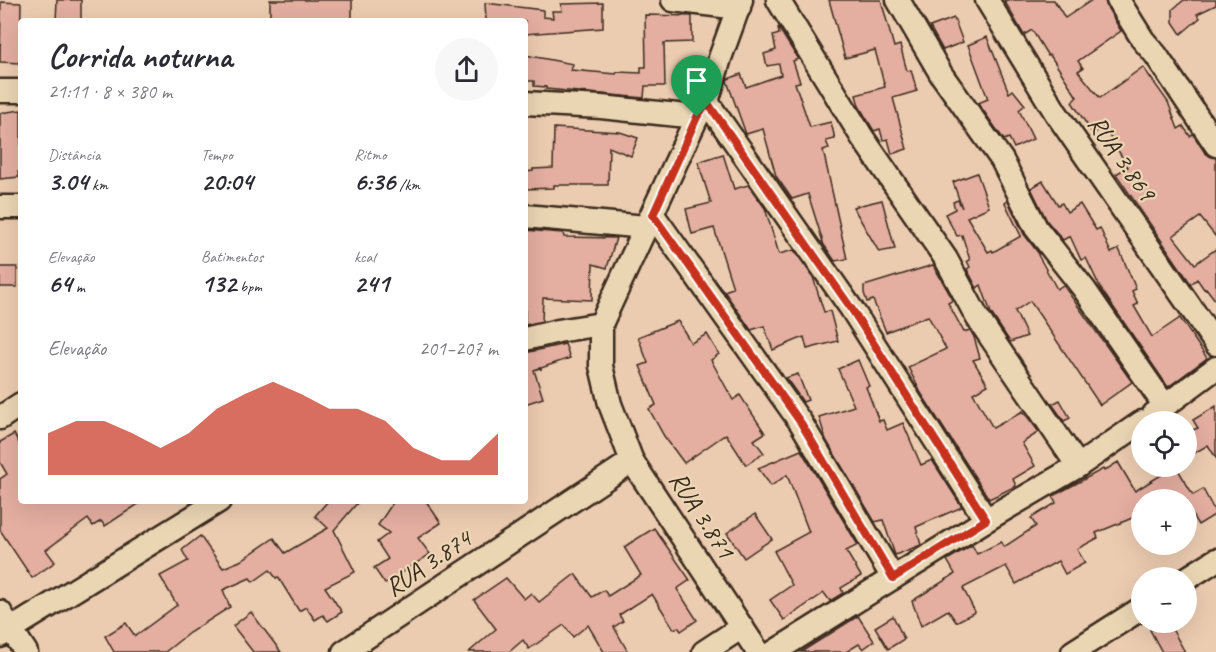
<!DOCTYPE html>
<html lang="pt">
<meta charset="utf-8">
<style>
body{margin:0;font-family:Caveat,sans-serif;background:#f7f7f7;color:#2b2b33;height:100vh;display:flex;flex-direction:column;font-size:22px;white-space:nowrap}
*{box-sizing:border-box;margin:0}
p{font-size:20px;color:#7c7c81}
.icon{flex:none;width:33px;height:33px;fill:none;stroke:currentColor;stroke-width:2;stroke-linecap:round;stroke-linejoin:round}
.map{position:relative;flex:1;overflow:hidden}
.drawer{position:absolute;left:18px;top:18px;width:510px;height:486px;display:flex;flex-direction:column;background:#fff;border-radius:6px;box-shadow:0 6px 24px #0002}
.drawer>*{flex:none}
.controls{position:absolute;left:1131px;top:411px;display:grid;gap:12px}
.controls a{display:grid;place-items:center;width:66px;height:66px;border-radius:50%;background:#fff;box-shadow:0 6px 24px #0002;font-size:30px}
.pin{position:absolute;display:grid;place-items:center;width:51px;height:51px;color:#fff;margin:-62px -26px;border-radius:50% 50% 50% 0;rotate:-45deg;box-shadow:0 0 6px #0007}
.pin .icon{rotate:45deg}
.round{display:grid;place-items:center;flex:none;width:63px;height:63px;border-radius:32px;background:#f7f7f7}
.headline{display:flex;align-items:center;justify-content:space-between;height:102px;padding:0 30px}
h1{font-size:33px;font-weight:600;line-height:45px}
.stats{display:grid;grid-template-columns:repeat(3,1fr);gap:9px;height:102px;padding:6px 30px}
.stats div{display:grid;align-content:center}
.stats b{font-size:26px;font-weight:600}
.stats small{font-size:16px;font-weight:400}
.stats p{font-size:16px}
.chart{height:168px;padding:12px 30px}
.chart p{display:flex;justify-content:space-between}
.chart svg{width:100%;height:108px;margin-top:6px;fill:#c8321e;opacity:.7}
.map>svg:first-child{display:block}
</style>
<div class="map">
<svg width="1216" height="652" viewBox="0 0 1216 652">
<rect width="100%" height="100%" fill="#ecccb1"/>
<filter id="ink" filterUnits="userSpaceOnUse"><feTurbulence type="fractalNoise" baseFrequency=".0167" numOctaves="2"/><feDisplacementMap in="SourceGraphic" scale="12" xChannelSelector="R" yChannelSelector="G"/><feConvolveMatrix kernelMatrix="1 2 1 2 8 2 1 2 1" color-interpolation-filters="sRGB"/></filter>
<g filter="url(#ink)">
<g fill="#e4aea1" stroke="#3b2a1e" stroke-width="1.5">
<path d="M57,0H81V21H56Z"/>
<rect x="270" y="0" width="82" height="21"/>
<path d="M829,0H881L894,47L900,45L907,71L911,70L917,91L893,98L907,149L892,154L888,139L883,140L880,129L874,131L859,106L856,95L885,87L875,50L845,58Z"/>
<path d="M1004,0H1054L1065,18L1092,0H1105L1107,7L1121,31L1078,61L1083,68L1078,71L1100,98L1143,67L1168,102L1178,129L1183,126L1190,136L1193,134L1205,153L1216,158V237L1200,217L1173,236L1195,264L1216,249V301L1206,288L1204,289L1197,279L1191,284L1116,174L1128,167L1104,127L1093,134L1072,102L1077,97L1050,55L1048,56L1032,30L1024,35Z"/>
<path d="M1184,0H1216V5L1197,14L1200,18L1181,34L1173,22V9Z"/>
<path d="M1,2L21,3L20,63L0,62Z"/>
<path d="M485,3L543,10V17L553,18L552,11H562L561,4L603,3V28L525,34V21H486Z"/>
<path d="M645,15L692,16V42L664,43L665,86H645L644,98L546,89V87L534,86V81H525V55L573,64L571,70L616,74L617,72L641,73V67H646Z"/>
<path d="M954,18L963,42L943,50L930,27Z"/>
<path d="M778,27L798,59L793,61L800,82L795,83L810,127L831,122L835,139L826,141L829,148L823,150L847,259L835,261L822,242H823L808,194L792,199L776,176L763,129L746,134L727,81L728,79L741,74L746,87L781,75L779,64L767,66L764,54L776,50L773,36L779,34Z"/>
<path d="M987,37L1009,93L1013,90L1025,105L1019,110L1033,139L1014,148L1009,138L1004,140L978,103L988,99L968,45Z"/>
<path d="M21,110V172H18L19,177L0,179V113Z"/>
<path d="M554,128L620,132L638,138L631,156L609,147L608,185H554V188L525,189V172L533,171V169L553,168Z"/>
<path d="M723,154L734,189L748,185L765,208L779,254L794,250L813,277L824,312L830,311L838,341L807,349L804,337L773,350L764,326L751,330L724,291L733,288L714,228L692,234L686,209L711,203L698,162Z"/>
<path d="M977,173L989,207L967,217L988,252L992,250L993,252L1021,236L1005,203L1008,201L1024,234L1039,254L1038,255L1057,289L1063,285L1132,382L1100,405L1030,301L1015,311L1027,336L1010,342L991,313L981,285L977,288L967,269L970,267L967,261L970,260L962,235L957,236L945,214L955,209L953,202L958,200L962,208L953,182Z"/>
<path d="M1043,181L1058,205L1062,203L1067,212L1080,204L1096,230L1100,228L1111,253L1119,249L1136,289L1132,291L1138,304L1134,306L1152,337L1180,318L1207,358L1168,387L1101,289L1086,258L1081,260L1070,236L1063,240L1047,221L1031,188Z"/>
<path d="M882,200L895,249L879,252L853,207Z"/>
<path d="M525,230L563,233L564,237L616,238L607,268L593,264L592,300L543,298L542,321L525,325Z"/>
<path d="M933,265L953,300L948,303L964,332L970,330L974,337L980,358L973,360L988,385L973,393L993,428L1023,411L1039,432L1022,443L1035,466L1013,479L1016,486L989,499L921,393L908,367L946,349L928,316L886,332L873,300L867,302L864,293V286Z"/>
<rect x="0" y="267" width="17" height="20"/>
<path d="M678,321L691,343L707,334L719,354L711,360L733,400L740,395L765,433L754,440L764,453L746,465L726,434L684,463L664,436L649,409L656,405L640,366L648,363L638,337Z"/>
<path d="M565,344L570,358L541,368V370L540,368L534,370L543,398L525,404V353Z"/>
<path d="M858,360L869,386L866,387L879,421L883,420L887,430L903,423L921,465L932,460L962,507L916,527L921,545L895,555L883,520L875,522L826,440L819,417L854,406L838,369Z"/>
<path d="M798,374L808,400L803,402L786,378Z"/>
<path d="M1060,400L1070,418L1064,421L1052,404Z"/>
<path d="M1216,406V458L1208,445L1186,458V432L1198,428L1193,420Z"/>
<path d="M14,434L21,446V501H143L105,526L101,521L93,526L88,519L46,550L55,562L32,578L0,530V479L7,474L0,462V442Z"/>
<path d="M801,450L858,545L846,551L861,576L841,588L843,593L830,601L824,593L784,620L770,600L792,585L774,551L809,532L787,475L771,486L758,468Z"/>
<path d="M1118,462L1135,491L1176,466L1193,495L1203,489L1216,514L1198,525L1186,505V500H1142V514L1096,533L1098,538L1077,549L1085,563L1065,574L1058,561L1016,584L1006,566L963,588L975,612L956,622L948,610L921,626L912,601L955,574L947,560L972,545L977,554L1001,542L1004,547L1036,526L1031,518L1056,503L1053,496L1103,469L1104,471Z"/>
<path d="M328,501H359L334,530L355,572L325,587L342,612L328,621L323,615L315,620L306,607L299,611L278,577L276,578L270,570L253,582L250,578L223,590L230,607L189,633L165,652H114L105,636L126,623L135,636L177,605L160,576L188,561L182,550L200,536L223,568L240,561L274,538L285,553L328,528L315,516Z"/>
<path d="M394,501H426L441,523L418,538L430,554L385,584L374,568L388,559L377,542L389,533L378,525Z"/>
<path d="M755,514L772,539L744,558L727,533Z"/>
<path d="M654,528L690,580L677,589L697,620L681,631L678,627L674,629L652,594L619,615L623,621L614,627L628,652H604L588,625L573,637L564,625L529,649L523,640L509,652H469L496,629L474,600L506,578L524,599L531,593L539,602L575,574L592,597L604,590L608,596L641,575L624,547Z"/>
<path d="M251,612L281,652H253L233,626Z"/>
<path d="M858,616L874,641L863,649L859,644L846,652H801Z"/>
<path d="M893,616L904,639L888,649L875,627Z"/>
<path d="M1163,622H1168L1185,652H1162L1150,630Z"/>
</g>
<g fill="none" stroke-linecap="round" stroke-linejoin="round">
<defs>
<g id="minor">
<path d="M673,0L739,8"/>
<path d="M741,0L720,58L707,102L697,117L601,324V366L610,404L632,461L758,652"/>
<path d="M778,0L862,137L946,259L977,317L1078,466"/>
<path d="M898,0L941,74L1002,160L1036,228L1084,289L1165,406"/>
<path d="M987,0L1056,113L1216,344"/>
<path d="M1118,0L1143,40L1156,55L1216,145"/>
<path d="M0,91H21"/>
<path d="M707,102L851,308L986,520"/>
<path d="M525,103L601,107L697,117"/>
<path d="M0,207H21"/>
<path d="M653,215L801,423L893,578"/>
<path d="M525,216L646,227"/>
<path d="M525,339L558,331L601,324"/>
<path d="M1154,414L1216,368"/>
<path d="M0,418L21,404"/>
<path d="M1186,579L1216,560"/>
<path d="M0,612L26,652"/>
<path d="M0,636L219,501"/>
<path d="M344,652L632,461"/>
<path d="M704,652L742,627"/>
<path d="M774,652L986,520L1078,466L1142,422"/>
<path d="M1073,652L1142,608"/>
</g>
</defs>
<use href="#minor" stroke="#3b2a1e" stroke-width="27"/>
<use href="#minor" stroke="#ebd6b4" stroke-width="22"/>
</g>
</g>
<g fill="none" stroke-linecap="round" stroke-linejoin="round" filter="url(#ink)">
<defs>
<path id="route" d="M707,102L851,308L986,520L893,578L801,423L653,215L697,117Z"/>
</defs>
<use href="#route" stroke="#fff" stroke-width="12"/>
<use href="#route" stroke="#c8321e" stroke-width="8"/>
</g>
<g text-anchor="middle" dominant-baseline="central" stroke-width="4.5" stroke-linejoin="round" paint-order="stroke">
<g font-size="26" fill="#3b2a1e" stroke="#ebd6b4">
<text transform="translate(1122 158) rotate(55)">RUA 3.869</text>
<text transform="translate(702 515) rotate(57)">RUA 3.871</text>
<text transform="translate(428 563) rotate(-34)">RUA 3.874</text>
</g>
</g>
</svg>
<div class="controls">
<a><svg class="icon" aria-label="locate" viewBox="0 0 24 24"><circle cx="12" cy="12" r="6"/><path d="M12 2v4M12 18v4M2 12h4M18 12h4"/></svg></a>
<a>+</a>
<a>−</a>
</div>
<div class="pin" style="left:697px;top:117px;background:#1e9e55"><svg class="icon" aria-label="arrive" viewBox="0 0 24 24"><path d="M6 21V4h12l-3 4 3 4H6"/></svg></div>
<section class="drawer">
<div class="headline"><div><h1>Corrida noturna</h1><p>21:11 · 8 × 380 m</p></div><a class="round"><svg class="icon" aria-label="share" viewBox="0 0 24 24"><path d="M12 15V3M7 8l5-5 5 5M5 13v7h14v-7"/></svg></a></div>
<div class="stats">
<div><p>Distância</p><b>3.04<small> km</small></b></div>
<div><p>Tempo</p><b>20:04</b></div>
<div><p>Ritmo</p><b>6:36<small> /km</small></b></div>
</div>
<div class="stats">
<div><p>Elevação</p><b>64<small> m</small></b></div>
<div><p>Batimentos</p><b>132<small> bpm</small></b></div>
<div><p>kcal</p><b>241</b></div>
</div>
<div class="chart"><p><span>Elevação</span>201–207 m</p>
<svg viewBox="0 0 160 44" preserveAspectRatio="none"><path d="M0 44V27L10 22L20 22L30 27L40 33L50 27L60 17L70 11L80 6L90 11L100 17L110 17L120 22L130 33L140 38L150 38L160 27V44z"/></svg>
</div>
</section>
</div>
